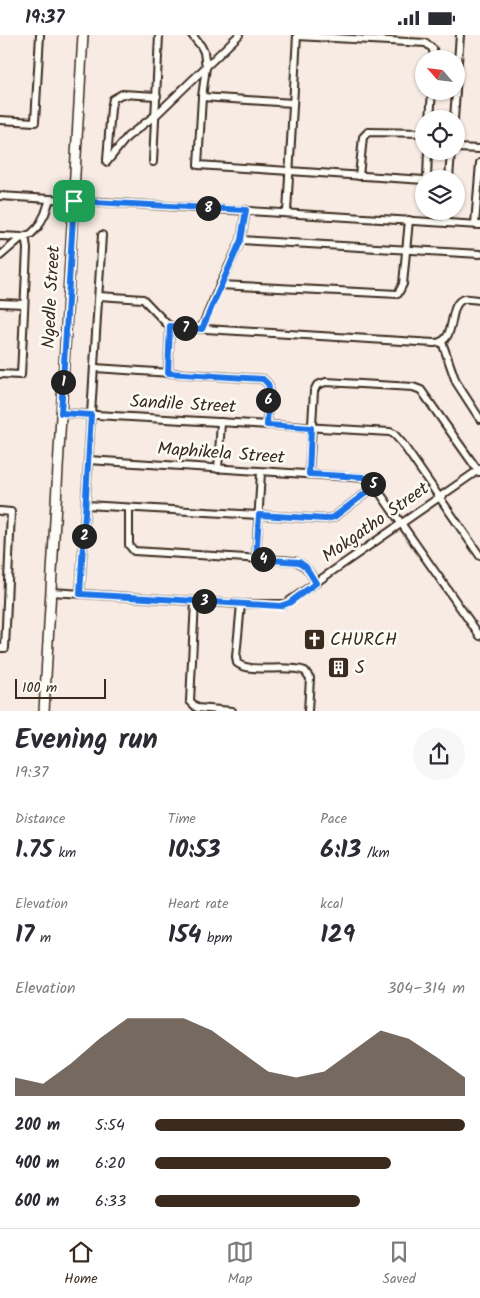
<!DOCTYPE html>
<meta charset="utf-8">
<style>
body{margin:0;font-family:Kalam,sans-serif;background:#f7f7f7;color:#2b2b33;height:100vh;display:flex;flex-direction:column;font-size:19px;white-space:nowrap}
*{box-sizing:border-box;margin:0}
p{font-size:16px;color:#7c7c81}
.icon{flex:none;width:28px;height:28px;fill:none;stroke:currentColor;stroke-width:2;stroke-linecap:round;stroke-linejoin:round}
.map{position:relative;height:676px;overflow:hidden}
.details{display:flex;flex-direction:column;background:#fff;flex:1}
.details>*{flex:none}
.needle{width:32px;rotate:298deg}
.buttons{position:absolute;left:415px;top:15px;display:grid;gap:10px}
.buttons a{display:grid;place-items:center;width:50px;height:50px;border-radius:50%;background:#fff;box-shadow:0 1px 4px #0004;font-size:25px}
.scale{position:absolute;left:15px;bottom:12px;width:91px;box-sizing:border-box;padding-left:5px;border:2px solid #3b2a1e;border-top:0;font-size:14px;line-height:18px;white-space:nowrap;color:#3b2a1e;-webkit-text-stroke:4px #fdfcf7;paint-order:stroke}
.pin{position:absolute;display:grid;place-items:center;width:42px;height:42px;color:#fff;margin:-21px;border-radius:10px;box-shadow:0 2px 8px #0006}
.km{position:absolute;width:25px;height:25px;margin:-12px;border-radius:50%;background:#222;color:#fff;font-size:14px;line-height:25px;text-align:center}
.round{display:grid;place-items:center;flex:none;width:52px;height:52px;border-radius:26px;background:#f7f7f7}
.summary{display:flex;align-items:center;justify-content:space-between;height:85px;padding:0 15px}
h1{font-size:28px;font-weight:700;line-height:38px}
.metrics{display:grid;grid-template-columns:repeat(3,1fr);gap:8px;height:85px;padding:5px 15px}
.metrics div{display:grid;align-content:center}
.metrics b{font-size:25px;font-weight:700}
.metrics small{font-size:14px;font-weight:400}
.metrics p{font-size:14px}
.chart{height:140px;padding:10px 15px}
.chart p{display:flex;justify-content:space-between}
.chart svg{width:100%;height:90px;margin-top:5px;fill:#3b2a1e;opacity:.7}
ul{padding:0 15px;list-style:none;font-size:16px}
li{display:grid;grid-template-columns:80px 60px 1fr;align-items:center;height:38px}
li i{height:12px;border-radius:6px;background:#3b2a1e}
.status{display:flex;justify-content:space-between;align-items:center;height:35px;padding:0 25px;background:#fff;direction:ltr}
.status svg{height:14px;fill:currentColor}
.tabs{display:flex;justify-content:space-around;align-items:center;height:70px;border-top:1px solid #e1e1e2;background:#fff;font-size:14px;color:#7c7c81}
.tabs a{display:grid;justify-items:center;gap:2px}
.tabs .active{color:#3b2a1e}
.map>svg:first-child{display:block}
</style>
<div class="status"><b>19:37</b><svg viewBox="0 0 49 12"><path d="M0 12V9h3v3zM5 12V6h3v6zM10 12V3h3v9zM15 12V0h3v12zM26 1h20v11H26zM47 4h2v5h-2z"/></svg></div>
<div class="map">
<svg width="480" height="676" viewBox="0 0 480 676">
<rect width="100%" height="100%" fill="#f7ebe3"/>
<filter id="ink" filterUnits="userSpaceOnUse"><feTurbulence type="fractalNoise" baseFrequency=".02" numOctaves="2"/><feDisplacementMap in="SourceGraphic" scale="10" xChannelSelector="R" yChannelSelector="G"/><feConvolveMatrix kernelMatrix="1 2 1 2 8 2 1 2 1" color-interpolation-filters="sRGB"/></filter>
<g filter="url(#ink)">
<g fill="none" stroke-linecap="round" stroke-linejoin="round">
<defs>
<g id="street">
<path d="M192,0L201,11L204,17L206,32L202,62L198,130L424,145"/>
<path d="M297,1L426,8L433,14L434,24"/>
<path d="M456,53L460,0"/>
<path d="M202,62L293,68"/>
<path d="M430,84L432,56"/>
<path d="M454,84L456,56"/>
<path d="M0,85L35,87L40,0"/>
<path d="M456,113L480,114"/>
<path d="M107,125L111,73L113,64L122,59L157,61"/>
<path d="M107,127L127,102L157,79L239,0"/>
<path d="M153,127L159,0"/>
<path d="M359,141L363,102L368,97L424,98"/>
<path d="M427,144L428,116"/>
<path d="M449,144L451,116"/>
<path d="M0,161L480,190"/>
<path d="M287,177L297,0"/>
<path d="M446,187L447,176"/>
<path d="M475,189L480,128"/>
<path d="M0,201L22,202L26,206L27,214L21,340L0,339"/>
<path d="M241,205L480,219"/>
<path d="M0,221L22,202L31,199L38,192L45,179L50,164"/>
<path d="M220,250L398,259L403,249L409,185"/>
<path d="M99,261L143,264L167,289L173,292L434,308C459,308 446,269 464,264C468,263 475,265 480,265"/>
<path d="M0,268L24,269"/>
<path d="M201,294L220,250L241,205L246,175"/>
<path d="M442,307L456,347L480,384"/>
<path d="M95,333L263,344L268,349L269,352L267,390"/>
<path d="M168,338L170,291"/>
<path d="M61,378L390,397L394,399L402,408L480,521"/>
<path d="M88,425L366,443L375,451L480,601"/>
<path d="M218,434L221,387"/>
<path d="M309,439L314,356L317,350L326,347L413,352L421,355L479,437"/>
<path d="M86,470L326,484L334,482L375,451"/>
<path d="M129,473V510L134,516L294,526C306,529 310,538 316,548"/>
<path d="M0,476L11,477L5,613H0"/>
<path d="M256,524L261,437"/>
<path d="M51,557L241,569H285L480,434"/>
<path d="M80,559L102,200"/>
<path d="M195,566L190,666L197,673L232,676"/>
<path d="M241,569L236,622L237,628C250,639 287,629 305,636L310,643L308,676"/>
</g>
<path id="secondary" d="M44,676L83,0"/>
</defs>
<use href="#street" stroke="#3b2a1e" stroke-width="10"/>
<use href="#secondary" stroke="#3b2a1e" stroke-width="12"/>
<use href="#street" stroke="#fdfcf7" stroke-width="6"/>
<use href="#secondary" stroke="#fdfcf7" stroke-width="9"/>
</g>
</g>
<g fill="none" stroke-linecap="round" stroke-linejoin="round" filter="url(#ink)">
<defs>
<path id="route" d="M74,166L246,175L241,205L202,294L170,291L168,338L263,344L268,349L269,352L267,390L311,393L309,439L363,442L369,444L375,451L334,482L326,484L259,480L256,524L299,527L306,532L316,548L289,568L280,571L80,559L91,380L61,378Z"/>
</defs>
<use href="#route" stroke="#fff" stroke-width="10"/>
<use href="#route" stroke="#1a73e8" stroke-width="6"/>
</g>
<defs>
<symbol id="church-square" viewBox="-11 -11 22 22"><rect x="-9" y="-9" width="18" height="18" rx="4" fill="#3b2a1e" stroke="#fdfcf7"/><path d="M-1.2-6h2.4v3.5h3.3v2.4h-3.3V6h-2.4V-.1h-3.3v-2.4h3.3Z" fill="#fff"/></symbol>
<symbol id="building-square" viewBox="-11 -11 22 22"><rect x="-9" y="-9" width="18" height="18" rx="4" fill="#3b2a1e" stroke="#fdfcf7"/><path d="M-4-6H4V6H1V3H-1V6H-4ZM-2.5-4.3h1.7v1.8h-1.7ZM.8-4.3h1.7v1.8H.8ZM-2.5-1h1.7V.8h-1.7ZM.8-1h1.7V.8H.8Z" fill="#fff"/></symbol>
</defs>
<g fill-rule="evenodd">
<use href="#church-square" x="302" y="592" width="25" height="25"/>
<use href="#building-square" x="326" y="620" width="25" height="25"/>
</g>
<g text-anchor="middle" dominant-baseline="central" stroke-width="5" stroke-linejoin="round" paint-order="stroke">
<g font-size="18" fill="#3b2a1e" stroke="#fdfcf7">
<text transform="translate(52 262) rotate(-87)">Ngedle Street</text>
<text transform="translate(183 370) rotate(3)">Sandile Street</text>
<text transform="translate(221 419) rotate(4)">Maphikela Street</text>
<text transform="translate(376 488) rotate(-35)">Mokgatho Street</text>
</g>
<g font-size="18" fill="#3b2a1e" stroke="#fdfcf7" text-anchor="start">
<text x="330" y="605">CHURCH</text>
<text x="355" y="633">S</text>
</g>
</g>
</svg>
<div class="buttons">
<a><svg class="needle" viewBox="-14 -14 28 28"><path d="M0-13l5 13h-10z" fill="#e53935"/><path d="M0 13l5-13h-10z" fill="#7c7c81"/></svg></a>
<a><svg class="icon" aria-label="locate" viewBox="0 0 24 24"><circle cx="12" cy="12" r="6"/><path d="M12 2v4M12 18v4M2 12h4M18 12h4"/></svg></a>
<a><svg class="icon" aria-label="layers" viewBox="0 0 24 24"><path d="M12 4l9 5-9 5-9-5zM3 14l9 5 9-5"/></svg></a>
</div>
<div class="scale">100 m</div>
<div class="pin" style="left:74px;top:166px;background:#1e9e55"><svg class="icon" aria-label="arrive" viewBox="0 0 24 24"><path d="M6 21V4h12l-3 4 3 4H6"/></svg></div>
<b class="km" style="left:63px;top:347px">1</b>
<b class="km" style="left:84px;top:501px">2</b>
<b class="km" style="left:204px;top:566px">3</b>
<b class="km" style="left:263px;top:524px">4</b>
<b class="km" style="left:373px;top:449px">5</b>
<b class="km" style="left:268px;top:365px">6</b>
<b class="km" style="left:185px;top:293px">7</b>
<b class="km" style="left:208px;top:173px">8</b>
</div>
<section class="details">
<div class="summary"><div><h1>Evening run</h1><p>19:37</p></div><a class="round"><svg class="icon" aria-label="share" viewBox="0 0 24 24"><path d="M12 15V3M7 8l5-5 5 5M5 13v7h14v-7"/></svg></a></div>
<div class="metrics">
<div><p>Distance</p><b>1.75<small> km</small></b></div>
<div><p>Time</p><b>10:53</b></div>
<div><p>Pace</p><b>6:13<small> /km</small></b></div>
</div>
<div class="metrics">
<div><p>Elevation</p><b>17<small> m</small></b></div>
<div><p>Heart rate</p><b>154<small> bpm</small></b></div>
<div><p>kcal</p><b>129</b></div>
</div>
<div class="chart"><p><span>Elevation</span>304–314 m</p>
<svg viewBox="0 0 160 44" preserveAspectRatio="none"><path d="M0 44V35L10 38L20 28L30 16L40 6L50 6L60 6L70 12L80 22L90 32L100 35L110 32L120 22L130 12L140 16L150 25L160 35V44z"/></svg>
</div>
<ul>
<li><b>200 m</b>5:54<i style="width:100%"></i></li>
<li><b>400 m</b>6:20<i style="width:76%"></i></li>
<li><b>600 m</b>6:33<i style="width:66%"></i></li>
</ul>
</section>
<nav class="tabs">
<a class="active"><svg class="icon" aria-label="home" viewBox="0 0 24 24"><path d="M3 11l9-7 9 7M6 9v11h12V9"/></svg>Home</a>
<a><svg class="icon" aria-label="map" viewBox="0 0 24 24"><path d="M3 6l6-2 6 2 6-2v14l-6 2-6-2-6 2zM9 4v14M15 6v14"/></svg>Map</a>
<a><svg class="icon" aria-label="saved" viewBox="0 0 24 24"><path d="M7 4h10v16l-5-4-5 4z"/></svg>Saved</a>
</nav>
